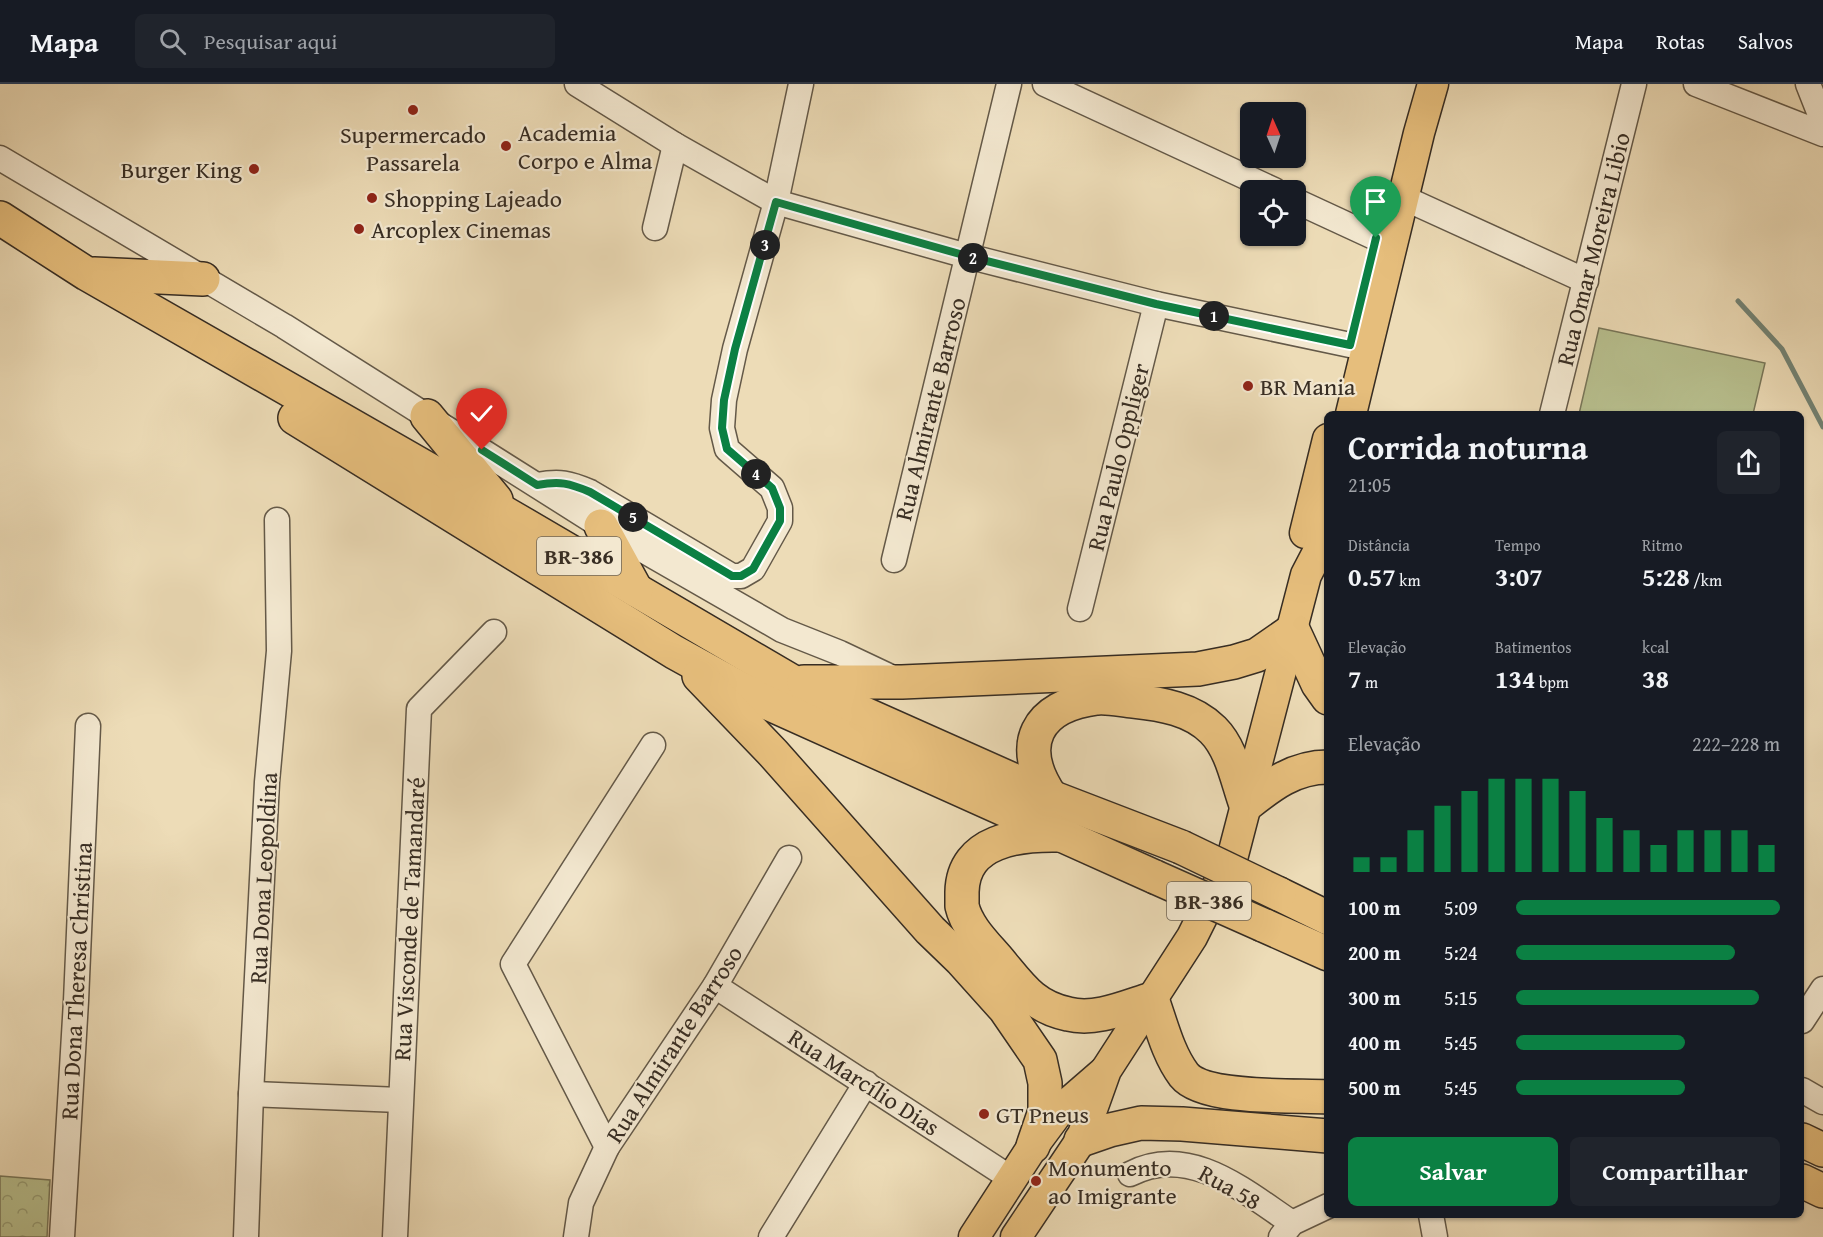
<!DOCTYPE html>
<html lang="pt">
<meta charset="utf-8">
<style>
body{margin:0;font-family:"Gentium Book Plus",serif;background:#20242c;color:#f1f3f6;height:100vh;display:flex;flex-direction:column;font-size:22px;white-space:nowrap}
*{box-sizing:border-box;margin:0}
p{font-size:20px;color:#9ea1a6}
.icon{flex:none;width:33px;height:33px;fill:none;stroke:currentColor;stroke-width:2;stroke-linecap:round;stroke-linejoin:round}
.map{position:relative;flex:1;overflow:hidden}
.panel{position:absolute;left:1324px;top:327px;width:480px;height:807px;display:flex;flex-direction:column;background:#171b24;border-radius:9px;box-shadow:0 2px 4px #0004}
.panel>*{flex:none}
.needle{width:39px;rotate:357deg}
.buttons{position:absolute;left:1240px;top:18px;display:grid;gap:12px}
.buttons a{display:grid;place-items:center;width:66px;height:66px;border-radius:9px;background:#171b24;box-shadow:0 2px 4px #0004;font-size:30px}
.pin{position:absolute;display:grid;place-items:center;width:51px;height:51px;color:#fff;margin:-62px -26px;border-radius:50% 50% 50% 0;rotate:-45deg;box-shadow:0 0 6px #0007}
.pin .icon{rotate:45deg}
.km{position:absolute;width:30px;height:30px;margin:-15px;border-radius:50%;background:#222;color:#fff;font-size:16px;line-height:30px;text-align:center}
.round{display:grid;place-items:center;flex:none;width:63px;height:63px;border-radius:9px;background:#20242c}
.summary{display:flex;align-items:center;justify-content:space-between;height:102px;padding:0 24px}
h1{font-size:33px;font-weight:700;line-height:45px}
.metrics{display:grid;grid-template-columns:repeat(3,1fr);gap:9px;height:102px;padding:6px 24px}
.metrics div{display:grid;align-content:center}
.metrics b{font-size:26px;font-weight:700}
.metrics small{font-size:16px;font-weight:400}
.metrics p{font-size:16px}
.chart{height:168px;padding:12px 24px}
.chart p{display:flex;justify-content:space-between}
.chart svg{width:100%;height:108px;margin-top:6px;stroke:#0b8043;stroke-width:6}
.button{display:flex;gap:12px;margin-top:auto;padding:12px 24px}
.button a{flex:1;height:69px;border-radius:9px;background:#0b8043;color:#fff;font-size:24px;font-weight:700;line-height:69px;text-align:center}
.button a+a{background:#20242c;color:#f1f3f6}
ul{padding:0 24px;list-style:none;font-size:20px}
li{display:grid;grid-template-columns:96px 72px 1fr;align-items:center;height:45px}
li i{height:15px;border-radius:8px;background:#0b8043}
header{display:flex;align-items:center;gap:36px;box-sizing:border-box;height:84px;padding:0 30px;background:#171b24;border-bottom:2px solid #363941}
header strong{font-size:28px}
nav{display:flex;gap:33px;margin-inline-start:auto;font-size:21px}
.search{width:420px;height:54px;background:#20242c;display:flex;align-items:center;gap:15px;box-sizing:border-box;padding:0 21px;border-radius:9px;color:#9ea1a6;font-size:22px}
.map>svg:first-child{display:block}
</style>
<header>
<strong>Mapa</strong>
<div class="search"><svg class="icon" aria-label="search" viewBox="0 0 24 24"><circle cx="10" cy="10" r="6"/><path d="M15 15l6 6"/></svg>Pesquisar aqui</div>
<nav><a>Mapa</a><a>Rotas</a><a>Salvos</a></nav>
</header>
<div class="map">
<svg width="1823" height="1153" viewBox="0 0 1823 1153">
<defs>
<pattern id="park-crowns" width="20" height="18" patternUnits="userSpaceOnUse" patternTransform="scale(1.5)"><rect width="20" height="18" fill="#b8c08f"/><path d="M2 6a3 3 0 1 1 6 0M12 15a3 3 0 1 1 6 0" fill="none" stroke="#969c74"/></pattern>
</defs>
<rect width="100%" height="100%" fill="#eddcb7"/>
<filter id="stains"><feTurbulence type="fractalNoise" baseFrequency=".00333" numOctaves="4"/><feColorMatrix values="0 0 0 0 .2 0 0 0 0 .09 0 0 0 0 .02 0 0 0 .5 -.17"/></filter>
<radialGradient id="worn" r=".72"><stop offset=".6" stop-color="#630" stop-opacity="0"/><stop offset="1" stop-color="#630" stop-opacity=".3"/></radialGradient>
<path fill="url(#park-crowns)" stroke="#787659" stroke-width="1.5" d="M0,1092L50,1096L47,1153H0Z"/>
<path fill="#b8c08f" stroke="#787659" stroke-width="1.5" d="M1599,244L1765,279L1753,330H1579Z"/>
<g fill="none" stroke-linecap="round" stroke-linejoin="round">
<path stroke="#728375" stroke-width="5" d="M1738,217L1782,265L1823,343"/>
<defs>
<g id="minor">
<path d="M577,0L675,61L776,118L967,172L1156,220L1350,261"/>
<path d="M1045,0L1274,106"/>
<path d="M1696,0L1823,50"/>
<path d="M1808,0L1823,38"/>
<path d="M0,74L284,242L601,442L782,546L840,569L895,595"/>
<path d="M1404,114L1586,197"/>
<path d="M1296,117L1376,154"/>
<path d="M655,144L675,61"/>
<path d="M1552,330L1634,0"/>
<path d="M537,401C560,397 569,399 590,408L732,492H741L753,485L780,437V424L772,404L727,365L722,344L724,316L735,265L776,118L801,0"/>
<path d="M894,476L1009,0"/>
<path d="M1080,525L1156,220"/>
<path d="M715,902L1012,1095"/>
<path d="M1802,937L1823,905"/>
<path d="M1802,1006L1823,1018"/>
<path d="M251,1010L400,1016"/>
<path d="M607,1063L513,880L653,661"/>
<path d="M1130,1090C1189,1059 1244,1107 1292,1139"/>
<path d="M1431,1131L1435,1153"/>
<path d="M62,1153L76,917L88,642"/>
<path d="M246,1153L251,1010L267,698L279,567L277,436"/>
<path d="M395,1153L419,625L494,548"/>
<path d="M576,1153L581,1119L607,1063L715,902L789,774"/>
<path d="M771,1153L866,999"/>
<path d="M1281,1153L1292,1139L1328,1122"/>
</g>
<g id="major">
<path d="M1351,330L1419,49L1433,0"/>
<path d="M1305,449L1328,355"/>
<path d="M974,1153L1033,1062L1059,1027L1104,988"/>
<path d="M1016,1153L1081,1056L1106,986L1192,853L1233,771L1306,491L1318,468L1328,427"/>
</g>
<g id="highway">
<path d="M0,134L87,190L508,431L793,598L1051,713L1181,763"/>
<path d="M94,190L203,195"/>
<path d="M427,332L496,416"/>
<path d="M295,334L674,568L761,616L1155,793"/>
<path d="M601,442L636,506"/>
<path d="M699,592L773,669L930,846L961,876L1005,925L1040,976L1045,999V1027L1033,1062"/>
<path d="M804,598H902L1198,585L1234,578L1257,571L1293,546L1318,600L1328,614"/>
<path d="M1051,713C1016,661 1036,622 1097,614C1108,613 1122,616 1133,617C1162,620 1192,625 1213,646C1232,665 1237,696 1246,721C1271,701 1294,683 1328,683"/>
<path d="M1060,751C1019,750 963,756 962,808C962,813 962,818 962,822C967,844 987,862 1001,879C1021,903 1034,923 1068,930C1096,937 1126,923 1152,915C1161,940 1168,970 1184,991C1204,1016 1296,1011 1328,1013"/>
<path d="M1279,810L1328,834"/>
<path d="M1263,841L1328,870"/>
<path d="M1081,1056L1110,1046L1141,1039L1182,1040L1328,1052"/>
<path d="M1802,1056L1823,1066"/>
<path d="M1802,1097L1823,1107"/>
</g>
</defs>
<use href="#minor" stroke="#645948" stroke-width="27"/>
<use href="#major" stroke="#372d23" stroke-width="33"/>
<use href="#highway" stroke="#372d23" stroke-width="36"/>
<use href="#minor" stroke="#f3e8d0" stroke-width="24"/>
<use href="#major" stroke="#e6be7c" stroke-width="30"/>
<use href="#highway" stroke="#e6be7c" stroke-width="33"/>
<defs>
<g id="highway-bridge">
<path d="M1181,763L1279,810"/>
<path d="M1155,793L1263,841"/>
</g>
</defs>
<use href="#highway-bridge" stroke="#372d23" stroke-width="36" stroke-linecap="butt"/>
<use href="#highway-bridge" stroke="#e6be7c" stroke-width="33"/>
</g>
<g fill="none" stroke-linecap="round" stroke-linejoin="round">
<defs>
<path id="route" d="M482,366L537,401C560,397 569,399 590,408L732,492H741L753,485L780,437V424L772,404L727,365L722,344L724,316L735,265L776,118L967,172L1156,220L1350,261L1376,154"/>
</defs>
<use href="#route" stroke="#fff" stroke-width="12"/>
<use href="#route" stroke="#0b8043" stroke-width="8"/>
</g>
<g fill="#8f2418" stroke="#f3e8d0" stroke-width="2">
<circle cx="413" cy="26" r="6"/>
<circle cx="506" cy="62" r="6"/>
<circle cx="254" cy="85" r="6"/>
<circle cx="372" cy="114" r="6"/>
<circle cx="359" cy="145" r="6"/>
<circle cx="1248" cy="302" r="6"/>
<circle cx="984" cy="1030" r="6"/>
<circle cx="1036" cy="1097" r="6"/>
</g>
<g text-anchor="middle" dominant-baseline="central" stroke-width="4.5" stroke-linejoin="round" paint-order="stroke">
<g fill="#f3e8d0" stroke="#6f6557" stroke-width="1.5">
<rect x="537" y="453" width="84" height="38" rx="4.5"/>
<rect x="1167" y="798" width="84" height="38" rx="4.5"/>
</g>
<g font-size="22" font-weight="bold" fill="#372d23">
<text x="579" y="472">BR-386</text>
<text x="1209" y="817">BR-386</text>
</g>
<g font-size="24" fill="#372d23" stroke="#f3e8d0" text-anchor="start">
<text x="518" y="48">Academia<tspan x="518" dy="28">Corpo e Alma</tspan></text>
<text x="413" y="50" text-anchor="middle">Supermercado<tspan x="413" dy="28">Passarela</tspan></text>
<text x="242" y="85" text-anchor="end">Burger King</text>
<text x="384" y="114">Shopping Lajeado</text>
<text x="371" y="145">Arcoplex Cinemas</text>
<text x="1260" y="302">BR Mania</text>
<text x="996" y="1030">GT Pneus</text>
<text x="1048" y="1083">Monumento<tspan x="1048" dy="28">ao Imigrante</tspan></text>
</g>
<g font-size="24" fill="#372d23" stroke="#f3e8d0">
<text transform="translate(1593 165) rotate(-76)">Rua Omar Moreira Libio</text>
<text transform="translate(930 325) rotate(-76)">Rua Almirante Barroso</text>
<text transform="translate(1118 373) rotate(-76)">Rua Paulo Oppliger</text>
<text transform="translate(263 794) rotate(-87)">Rua Dona Leopoldina</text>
<text transform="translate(409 835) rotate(-87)">Rua Visconde de Tamandaré</text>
<text transform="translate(76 897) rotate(-87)">Rua Dona Theresa Christina</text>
<text transform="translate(674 960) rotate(-57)">Rua Almirante Barroso</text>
<text transform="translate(864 998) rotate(33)">Rua Marcílio Dias</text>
<text transform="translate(1230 1103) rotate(29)">Rua 58</text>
</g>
</g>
<rect width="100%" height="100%" filter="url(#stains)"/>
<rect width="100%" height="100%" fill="url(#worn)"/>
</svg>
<div class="buttons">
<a><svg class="needle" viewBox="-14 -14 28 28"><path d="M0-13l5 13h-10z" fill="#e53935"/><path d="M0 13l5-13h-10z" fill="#9ea1a6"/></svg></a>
<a><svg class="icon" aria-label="locate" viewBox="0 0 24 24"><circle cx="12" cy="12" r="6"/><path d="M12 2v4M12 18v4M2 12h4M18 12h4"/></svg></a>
</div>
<div class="pin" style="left:1376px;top:154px;background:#1e9e55"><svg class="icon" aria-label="arrive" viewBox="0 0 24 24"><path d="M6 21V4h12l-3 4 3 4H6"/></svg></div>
<div class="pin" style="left:482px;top:366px;background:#d93025"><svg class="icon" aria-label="check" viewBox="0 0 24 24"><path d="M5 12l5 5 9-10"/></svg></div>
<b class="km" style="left:1214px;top:232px">1</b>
<b class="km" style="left:973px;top:174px">2</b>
<b class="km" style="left:765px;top:161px">3</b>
<b class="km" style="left:756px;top:390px">4</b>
<b class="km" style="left:633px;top:433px">5</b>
<section class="panel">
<div class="summary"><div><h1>Corrida noturna</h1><p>21:05</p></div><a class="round"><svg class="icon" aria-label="share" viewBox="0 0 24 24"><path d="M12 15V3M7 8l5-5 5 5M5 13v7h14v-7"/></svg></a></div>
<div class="metrics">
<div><p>Distância</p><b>0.57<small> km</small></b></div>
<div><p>Tempo</p><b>3:07</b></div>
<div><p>Ritmo</p><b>5:28<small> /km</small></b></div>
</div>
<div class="metrics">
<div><p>Elevação</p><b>7<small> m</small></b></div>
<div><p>Batimentos</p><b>134<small> bpm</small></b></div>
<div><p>kcal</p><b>38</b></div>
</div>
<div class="chart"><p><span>Elevação</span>222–228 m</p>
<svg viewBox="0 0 160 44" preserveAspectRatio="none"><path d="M5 44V38M15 44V38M25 44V27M35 44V17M45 44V11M55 44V6M65 44V6M75 44V6M85 44V11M95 44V22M105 44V27M115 44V33M125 44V27M135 44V27M145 44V27M155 44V33"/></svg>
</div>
<ul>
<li><b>100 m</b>5:09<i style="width:100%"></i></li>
<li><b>200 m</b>5:24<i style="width:83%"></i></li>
<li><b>300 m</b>5:15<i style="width:92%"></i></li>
<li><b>400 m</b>5:45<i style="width:64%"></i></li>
<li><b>500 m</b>5:45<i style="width:64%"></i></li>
</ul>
<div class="button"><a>Salvar</a><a>Compartilhar</a></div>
</section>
</div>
